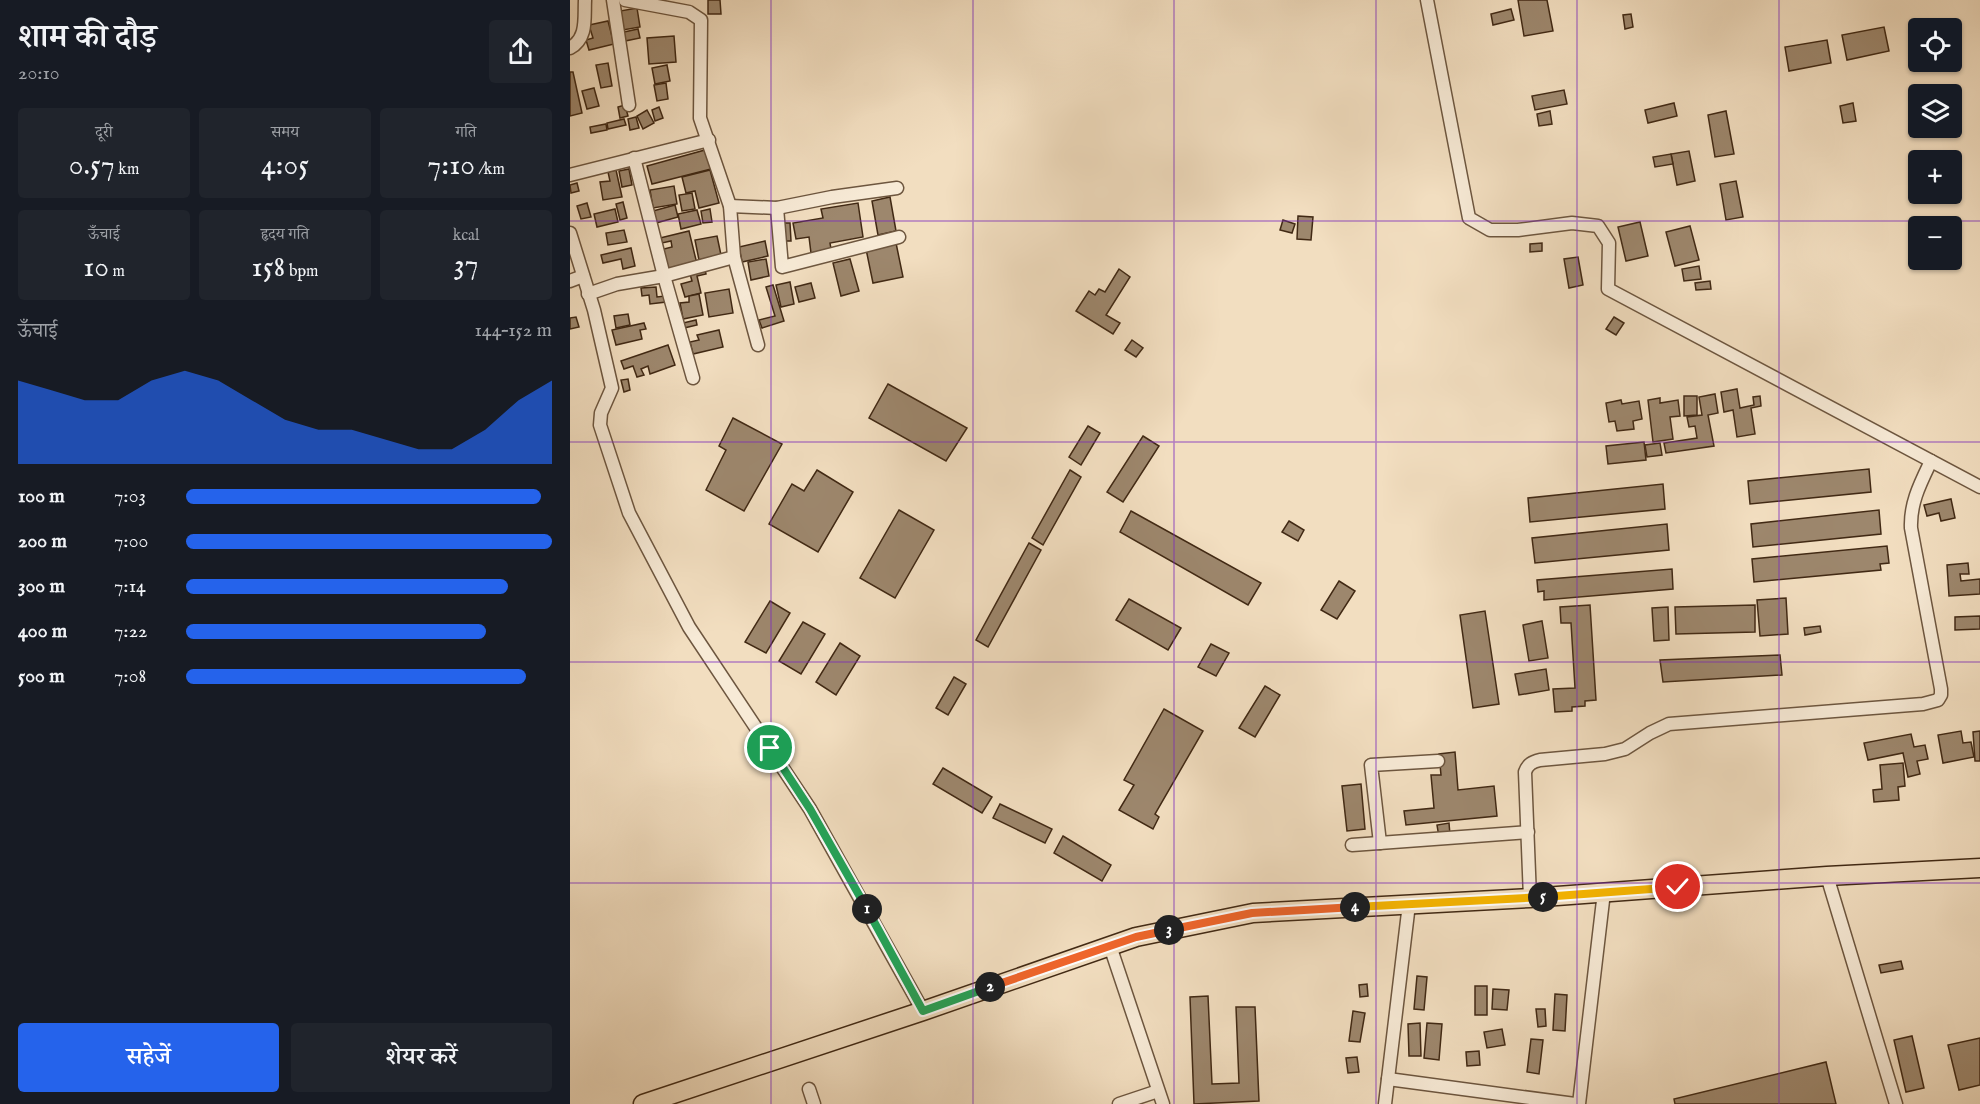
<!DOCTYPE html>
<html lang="hi">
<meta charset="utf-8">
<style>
body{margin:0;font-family:"IM FELL English","Noto Serif Devanagari",serif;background:#20242c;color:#f1f3f6;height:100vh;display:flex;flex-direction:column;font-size:22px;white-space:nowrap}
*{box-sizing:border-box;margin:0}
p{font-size:20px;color:#9ea1a6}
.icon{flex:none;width:33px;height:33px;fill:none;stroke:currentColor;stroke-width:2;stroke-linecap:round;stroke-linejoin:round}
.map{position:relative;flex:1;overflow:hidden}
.drawer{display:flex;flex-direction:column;background:#171b24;width:570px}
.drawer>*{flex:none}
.fabs{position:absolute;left:1338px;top:18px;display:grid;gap:12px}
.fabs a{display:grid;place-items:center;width:54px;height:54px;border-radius:6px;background:#171b24;box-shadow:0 2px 4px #0004;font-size:30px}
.pin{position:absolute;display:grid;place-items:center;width:51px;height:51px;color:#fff;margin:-26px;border:3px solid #fff;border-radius:50%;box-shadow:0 2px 6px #0007}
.km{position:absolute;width:30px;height:30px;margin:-15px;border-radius:50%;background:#222;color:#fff;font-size:16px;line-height:30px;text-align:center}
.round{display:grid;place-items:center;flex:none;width:63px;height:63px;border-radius:6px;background:#20242c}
.head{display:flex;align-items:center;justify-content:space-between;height:102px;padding:0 18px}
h1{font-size:33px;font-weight:600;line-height:45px}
.metrics{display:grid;grid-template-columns:repeat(3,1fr);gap:9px;height:102px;padding:6px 18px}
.metrics div{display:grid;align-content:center;border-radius:6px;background:#20242c;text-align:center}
.metrics b{font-size:30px;font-weight:600}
.metrics small{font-size:16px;font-weight:400}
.metrics p{font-size:16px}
.chart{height:168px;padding:12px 18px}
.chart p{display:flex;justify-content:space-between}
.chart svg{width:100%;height:108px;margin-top:6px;fill:#2563eb;opacity:.7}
.cta{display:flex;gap:12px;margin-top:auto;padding:12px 18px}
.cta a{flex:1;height:69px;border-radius:6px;background:#2563eb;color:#fff;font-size:24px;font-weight:600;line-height:69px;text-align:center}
.cta a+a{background:#20242c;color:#f1f3f6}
ul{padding:0 18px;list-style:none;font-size:20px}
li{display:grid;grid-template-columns:96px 72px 1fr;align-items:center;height:45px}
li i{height:15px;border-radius:8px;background:#2563eb}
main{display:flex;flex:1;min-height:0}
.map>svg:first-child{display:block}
</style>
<main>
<section class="drawer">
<div class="head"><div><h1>शाम की दौड़</h1><p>20:10</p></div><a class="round"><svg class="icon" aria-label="share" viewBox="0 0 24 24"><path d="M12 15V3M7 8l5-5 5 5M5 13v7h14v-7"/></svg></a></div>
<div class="metrics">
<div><p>दूरी</p><b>0.57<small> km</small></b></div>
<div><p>समय</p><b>4:05</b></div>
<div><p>गति</p><b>7:10<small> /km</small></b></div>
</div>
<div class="metrics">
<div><p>ऊँचाई</p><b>10<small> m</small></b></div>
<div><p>हृदय गति</p><b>158<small> bpm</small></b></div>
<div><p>kcal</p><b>37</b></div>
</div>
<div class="chart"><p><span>ऊँचाई</span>144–152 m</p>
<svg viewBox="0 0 160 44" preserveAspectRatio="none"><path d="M0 44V10L10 14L20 18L30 18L40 10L50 6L60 10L70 18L80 26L90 30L100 30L110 34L120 38L130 38L140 30L150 18L160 10V44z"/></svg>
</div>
<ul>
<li><b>100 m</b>7:03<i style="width:97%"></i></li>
<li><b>200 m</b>7:00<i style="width:100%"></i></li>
<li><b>300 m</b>7:14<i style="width:88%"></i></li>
<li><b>400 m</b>7:22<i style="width:82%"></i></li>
<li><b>500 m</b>7:08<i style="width:93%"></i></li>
</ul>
<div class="cta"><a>सहेजें</a><a>शेयर करें</a></div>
</section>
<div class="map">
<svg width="1410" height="1104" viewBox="0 0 1410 1104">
<rect width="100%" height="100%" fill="#f2dec0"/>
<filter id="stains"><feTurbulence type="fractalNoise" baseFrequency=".00333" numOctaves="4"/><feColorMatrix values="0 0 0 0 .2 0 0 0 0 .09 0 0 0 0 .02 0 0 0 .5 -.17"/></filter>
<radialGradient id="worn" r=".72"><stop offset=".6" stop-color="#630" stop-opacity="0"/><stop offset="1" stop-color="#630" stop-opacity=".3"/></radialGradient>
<g fill="#9d876d" stroke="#412914" stroke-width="1.5">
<path d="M138,0H150L151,14H138Z"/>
<path d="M948,0H977L983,31L954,36Z"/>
<path d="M67,8L70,27L53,30L50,11Z"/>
<path d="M941,9L944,20L923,25L921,14Z"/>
<path d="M1061,14L1063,27L1055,29L1053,15Z"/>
<path d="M38,21L44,44L19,50L16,40L23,38L19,25Z"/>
<path d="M1314,27L1319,51L1277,60L1272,35Z"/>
<path d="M68,29L70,38L55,41L54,32Z"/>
<path d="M104,36L106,62L79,64L77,38Z"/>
<path d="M1257,40L1261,63L1219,71L1215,47Z"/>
<path d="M38,63L42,86L31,88L26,65Z"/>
<path d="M97,65L100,81L85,84L82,68Z"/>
<path d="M0,72H3L12,113L0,116Z"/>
<path d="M96,83L98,99L87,101L84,85Z"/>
<path d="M24,88L29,106L17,109L12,91Z"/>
<path d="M994,90L997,104L965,110L962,96Z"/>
<path d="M1104,103L1107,116L1078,123L1075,110Z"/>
<path d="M1283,103L1286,121L1273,123L1270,106Z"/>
<path d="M55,105L58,116L50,118L48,107Z"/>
<path d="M89,107L93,118L85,121L82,110Z"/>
<path d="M77,110L84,123L73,129L67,116Z"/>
<path d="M980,111L982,124L969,126L967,114Z"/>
<path d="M1156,111L1164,154L1145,157L1138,115Z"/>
<path d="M66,117L69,128L60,130L58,119Z"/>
<path d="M54,119L56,125L38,129L37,123Z"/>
<path d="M36,124L37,130L21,133L20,127Z"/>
<path d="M135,150L141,169L82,184L77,166Z"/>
<path d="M1119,151L1125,181L1107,185L1101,154Z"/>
<path d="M1101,154L1103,164L1085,167L1083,157Z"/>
<path d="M59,169L62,185L52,187L49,171Z"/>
<path d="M46,170L52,197L33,200L30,182L40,181L38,172Z"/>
<path d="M140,170L149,203L129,208L125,191L116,193L112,177Z"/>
<path d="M1166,181L1173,217L1156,220L1150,184Z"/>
<path d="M7,183L9,191L1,193L0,185Z"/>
<path d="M104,186L107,204L83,208L80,190Z"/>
<path d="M122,193L125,209L112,211L109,195Z"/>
<path d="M320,197L326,231L308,235L302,201Z"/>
<path d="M53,202L57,218L50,220L46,204Z"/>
<path d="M17,203L21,217L11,219L7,206Z"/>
<path d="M288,203L293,237L260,243L261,249L241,253L239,237L226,239L223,223L253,218L251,209Z"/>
<path d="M105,205L108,217L86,223L83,211Z"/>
<path d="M45,209L48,222L27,227L24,214Z"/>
<path d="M140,209L142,222L133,223L131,211Z"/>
<path d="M127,210L131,224L111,229L108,214Z"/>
<path d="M728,216L743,217L741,240L727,239Z"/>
<path d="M713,220L725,224L722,233L710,230Z"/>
<path d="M1070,222L1078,256L1056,261L1048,227Z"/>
<path d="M214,223H220L221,241H215Z"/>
<path d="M1120,226L1129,260L1105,266L1096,232Z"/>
<path d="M54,230L57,242L38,245L36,233Z"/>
<path d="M119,231L127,264L95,272L90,250L102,247L101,241L92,243L90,238Z"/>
<path d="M147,236L151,255L129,260L125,240Z"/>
<path d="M195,241L198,256L172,262L169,247Z"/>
<path d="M326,243L333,277L303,283L296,249Z"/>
<path d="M972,243V251L960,252V244Z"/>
<path d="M61,248L65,266L53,269L51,259L33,263L31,255Z"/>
<path d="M1008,257L1013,285L999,288L994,259Z"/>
<path d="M196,259L199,276L181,280L178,262Z"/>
<path d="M280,259L289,291L271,296L263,263Z"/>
<path d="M1129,266L1131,279L1114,281L1112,269Z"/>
<path d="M549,269L560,277L536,315L550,323L543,334L506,311L519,291L525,295L529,289L535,292Z"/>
<path d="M135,270L136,274L127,276L131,293L115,297L111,284L122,281L120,274Z"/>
<path d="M1140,281L1141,289L1126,290L1125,283Z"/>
<path d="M220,282L224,304L211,307L206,285Z"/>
<path d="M241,283L245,298L229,302L225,287Z"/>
<path d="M203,285L214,321L192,328L189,320L205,316L196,287Z"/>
<path d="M86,287L87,297L95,296L96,302L80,304L79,295L72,296L71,288Z"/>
<path d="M159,289L163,313L139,317L135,293Z"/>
<path d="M129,294L133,315L113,319L110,303L119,302V296Z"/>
<path d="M58,314L60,325L46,328L44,316Z"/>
<path d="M6,317L9,327L0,329V318Z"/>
<path d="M1044,317L1054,323L1046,335L1036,329Z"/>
<path d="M126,320L127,325L114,328L113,323Z"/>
<path d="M74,323L76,329L70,330L72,339L46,345L42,330Z"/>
<path d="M149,330L153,347L123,354L120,342L129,340L127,335Z"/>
<path d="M562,340L573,348L566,357L555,350Z"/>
<path d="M98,345L105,365L80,374L78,366L71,369L74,375L67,377L63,366L54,369L51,361Z"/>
<path d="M58,379L60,390L54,392L51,380Z"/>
<path d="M318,384L397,428L376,461L299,418Z"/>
<path d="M1167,389L1170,408L1184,405L1183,397L1190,396L1191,406L1181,408L1185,434L1167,437L1163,410L1154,412L1151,392Z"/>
<path d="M1145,394L1148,413L1138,415L1144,446L1096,453L1094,443L1127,438L1125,426L1119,427L1117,417L1132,415L1129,397Z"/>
<path d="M1114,396H1127V415L1114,416Z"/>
<path d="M1090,398V403L1108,400L1110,416L1100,417L1103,439L1083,442L1078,400Z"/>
<path d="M1051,400L1052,404L1069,401L1072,419L1063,421L1064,429L1047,431L1045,421L1039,422L1036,403Z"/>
<path d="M163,418L212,444L174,511L136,490L156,450L149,446Z"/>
<path d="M518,426L530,433L511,465L499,457Z"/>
<path d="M573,436L589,446L553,502L537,492Z"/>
<path d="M1074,442L1076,460L1038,464L1036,446Z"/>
<path d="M1090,443L1092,455L1077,457L1075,445Z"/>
<path d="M1299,469L1301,492L1180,504L1178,481Z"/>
<path d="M247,470L283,492L248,552L199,524L222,484L234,491Z"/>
<path d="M500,470L511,477L473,545L462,538Z"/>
<path d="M1093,484L1095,509L960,522L958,498Z"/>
<path d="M1381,499L1385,518L1371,521L1369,513L1357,516L1354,505Z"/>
<path d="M329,510L364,530L325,598L290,578Z"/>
<path d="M1309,510L1311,534L1183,547L1181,524Z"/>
<path d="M561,511L691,583L678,605L550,532Z"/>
<path d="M719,521L734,530L728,541L712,532Z"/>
<path d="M1097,524L1099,550L965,563L962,538Z"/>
<path d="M459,543L471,550L418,647L406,640Z"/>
<path d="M1317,546L1319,563L1310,564L1311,570L1184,582L1182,559Z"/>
<path d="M1398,563L1399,574H1390L1391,581L1410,579V594L1379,596L1377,565Z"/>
<path d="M1102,569L1103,589L974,600V591L968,592L967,580Z"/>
<path d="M769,581L785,591L767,619L751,610Z"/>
<path d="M1216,598L1218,634L1190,636L1187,600Z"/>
<path d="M559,599L611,628L598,650L546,620Z"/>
<path d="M200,601L220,613L196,653L175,642Z"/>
<path d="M1020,605L1026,700L1015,701V706L1002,707V711L985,712L983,689L1005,688L1001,623H991L990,607Z"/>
<path d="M1185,605V632L1106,634L1105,607Z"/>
<path d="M1098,607L1099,640L1084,641L1082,608Z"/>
<path d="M915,611L929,704L903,708L890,615Z"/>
<path d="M1410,616V629L1385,630V617Z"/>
<path d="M972,621L978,658L959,661L953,625Z"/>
<path d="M233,622L255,634L231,674L209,661Z"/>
<path d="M1250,626L1251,632L1235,635L1234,628Z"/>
<path d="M270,643L290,656L266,695L246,682Z"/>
<path d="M641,644L659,653L646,676L628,667Z"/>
<path d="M1210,655L1212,675L1093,682L1090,660Z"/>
<path d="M976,669L979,690L949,695L945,674Z"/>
<path d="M384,677L396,684L378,715L366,708Z"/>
<path d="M695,686L710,695L685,737L669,728Z"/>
<path d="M594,709L633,731L585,814L589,817L583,829L549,810L564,785L554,780Z"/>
<path d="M1391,731L1393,743L1401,742L1404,757L1373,763L1368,735Z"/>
<path d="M1410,731V761H1405L1403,732Z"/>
<path d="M1341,734L1344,747L1355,745L1358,759L1347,761L1350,774L1338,777L1333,753L1298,760L1294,743Z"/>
<path d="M885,752L888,790L924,786L927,816L836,825L834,811L864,808L861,775H871L869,754Z"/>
<path d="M1333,763L1335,786L1328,787L1329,800L1304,802L1303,790L1312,789L1310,765Z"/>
<path d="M373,768L422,797L412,813L363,784Z"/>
<path d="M791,784L795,829L777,831L772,786Z"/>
<path d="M430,804L482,829L475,843L423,818Z"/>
<path d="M879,823L880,835L869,837L867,825Z"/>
<path d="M493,836L541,865L532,881L484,853Z"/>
<path d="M1331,961L1333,969L1311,973L1309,965Z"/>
<path d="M847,976L857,977L854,1010L844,1009Z"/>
<path d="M797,984L798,996L790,997L789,985Z"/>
<rect x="905" y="986" width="12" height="29"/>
<path d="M923,989L939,990L937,1010L922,1009Z"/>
<path d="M985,994L997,995L995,1031L983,1030Z"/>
<path d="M638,996L642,1084L669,1083L666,1007H685L689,1101L624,1104L620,997Z"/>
<path d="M966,1009H975L976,1026L968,1027Z"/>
<path d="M783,1011L795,1013L790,1042L779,1041Z"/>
<path d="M850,1023L851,1056H839L838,1024Z"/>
<path d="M857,1023L872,1024L869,1060L854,1058Z"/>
<path d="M932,1029L935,1045L917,1048L914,1032Z"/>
<path d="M1342,1036L1354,1088L1336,1092L1324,1040Z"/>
<path d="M1410,1038V1085L1389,1090L1378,1045Z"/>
<path d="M961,1039L973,1040L969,1074L957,1072Z"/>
<path d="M909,1051L910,1065L897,1066L896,1052Z"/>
<path d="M787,1057L789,1072L778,1073L776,1058Z"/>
<path d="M1256,1062L1266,1104H1105L1104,1099Z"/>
</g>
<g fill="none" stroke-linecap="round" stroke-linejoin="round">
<defs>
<g id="street">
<path d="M43,0L59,105"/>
<path d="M55,0L119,12L131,20L130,118L160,206L164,257L188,345"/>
<path d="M857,0L899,218L920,230H948L1002,223L1028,226L1039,243L1038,289L1410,487"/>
<path d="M0,48C18,38 14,18 15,0"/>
<path d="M64,158L94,276L123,378"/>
<path d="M0,175L139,140"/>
<path d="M160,206L207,208L262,197L327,188"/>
<path d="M207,208L212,267L329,237"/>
<path d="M0,233L24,310L42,388L31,413L30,425L59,513L119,627L240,809L353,1011"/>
<path d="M0,281L13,276"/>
<path d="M18,294L47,284L94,276L164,257"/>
<path d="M810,843L801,765L868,761"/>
<path d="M782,845L958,832"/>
<path d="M1257,876L1326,1104"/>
<path d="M960,898L955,772C958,764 962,762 970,760L1035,754L1055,749L1080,733L1099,724L1353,704L1368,700L1371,695V689L1341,528C1340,503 1350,484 1361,461"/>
<path d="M540,946L593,1104"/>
<path d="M818,1079L1005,1104"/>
<path d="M239,1089L244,1104"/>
<path d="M549,1104L588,1091"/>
<path d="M815,1104L839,904"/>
<path d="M1009,1104L1034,892"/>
</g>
<path id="primary" d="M73,1104L353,1011L566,937L683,913L960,898L1257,876L1410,868"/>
</defs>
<use href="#street" stroke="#6d563f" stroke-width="15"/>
<use href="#primary" stroke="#412914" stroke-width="21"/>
<use href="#street" stroke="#f7ead6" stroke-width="12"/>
<use href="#primary" stroke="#f2dec0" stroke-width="18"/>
</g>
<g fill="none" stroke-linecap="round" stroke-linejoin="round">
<defs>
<path id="split-1" d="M200,748L240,809L297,909"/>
<path id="split-2" d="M297,909L353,1011L420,987"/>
<path id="split-3" d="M420,987L566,937L599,930"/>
<path id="split-4" d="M599,930L682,913L785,907"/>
<path id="split-5" d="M785,907L973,897"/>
<path id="split-6" d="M973,897L1108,887"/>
</defs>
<use href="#split-1" stroke="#fff" stroke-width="12"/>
<use href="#split-2" stroke="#fff" stroke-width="12"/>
<use href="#split-3" stroke="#fff" stroke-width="12"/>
<use href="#split-4" stroke="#fff" stroke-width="12"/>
<use href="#split-5" stroke="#fff" stroke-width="12"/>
<use href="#split-6" stroke="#fff" stroke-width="12"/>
<use href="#split-1" stroke="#22a559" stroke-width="8"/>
<use href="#split-2" stroke="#22a559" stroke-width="8"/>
<use href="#split-3" stroke="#f0652b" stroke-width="8"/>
<use href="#split-4" stroke="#f0652b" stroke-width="8"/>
<use href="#split-5" stroke="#f5b400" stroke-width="8"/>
<use href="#split-6" stroke="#f5b400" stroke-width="8"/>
</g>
<path fill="none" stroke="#7b2cbf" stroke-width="1.5" stroke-opacity="0.55" d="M201,0V1104M403,0V1104M604,0V1104M806,0V1104M1007,0V1104M1209,0V1104M0,221H1410M0,442H1410M0,662H1410M0,883H1410"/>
<rect width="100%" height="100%" filter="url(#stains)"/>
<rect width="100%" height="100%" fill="url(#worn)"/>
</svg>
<div class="fabs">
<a><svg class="icon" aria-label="locate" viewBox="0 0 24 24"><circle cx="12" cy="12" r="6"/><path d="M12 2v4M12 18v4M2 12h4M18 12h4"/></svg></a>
<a><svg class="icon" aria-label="layers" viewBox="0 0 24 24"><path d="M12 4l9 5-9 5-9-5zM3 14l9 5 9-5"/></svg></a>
<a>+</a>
<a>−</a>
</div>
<div class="pin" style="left:200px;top:748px;background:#1e9e55"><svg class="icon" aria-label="arrive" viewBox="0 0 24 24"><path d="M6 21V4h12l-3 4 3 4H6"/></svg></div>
<div class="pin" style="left:1108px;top:887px;background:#d93025"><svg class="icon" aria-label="check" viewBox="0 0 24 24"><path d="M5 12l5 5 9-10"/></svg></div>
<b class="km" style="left:297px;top:909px">1</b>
<b class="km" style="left:420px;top:987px">2</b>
<b class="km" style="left:599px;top:930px">3</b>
<b class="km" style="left:785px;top:907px">4</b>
<b class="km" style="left:973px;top:897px">5</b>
</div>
</main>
